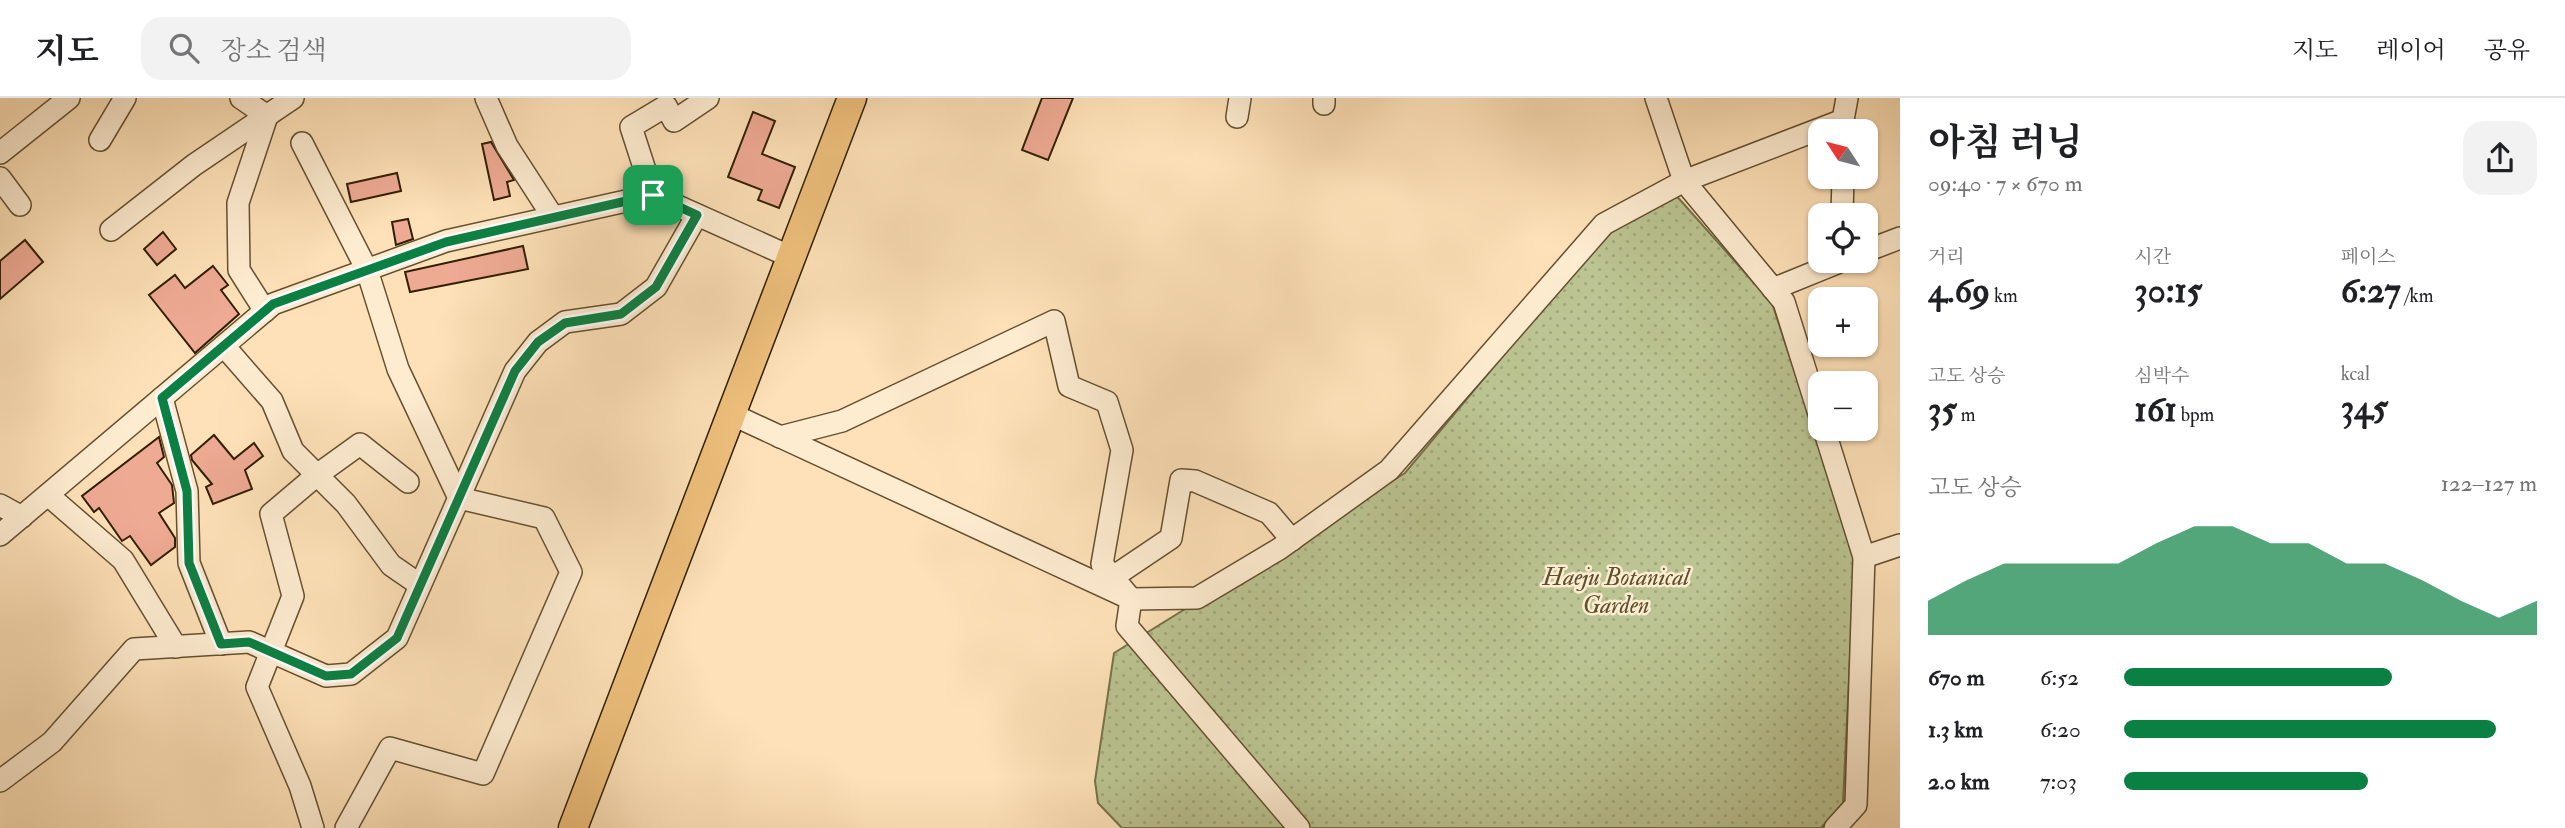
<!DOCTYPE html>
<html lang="ko">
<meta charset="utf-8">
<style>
body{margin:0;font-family:"IM FELL Double Pica","Noto Serif KR",serif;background:#f2f2f2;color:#202124;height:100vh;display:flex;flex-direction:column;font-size:26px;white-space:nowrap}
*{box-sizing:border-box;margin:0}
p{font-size:23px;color:#757577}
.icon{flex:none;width:38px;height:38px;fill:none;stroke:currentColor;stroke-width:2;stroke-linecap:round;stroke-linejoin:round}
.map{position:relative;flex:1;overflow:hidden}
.sheet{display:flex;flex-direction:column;background:#fff;width:665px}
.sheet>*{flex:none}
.needle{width:46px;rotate:306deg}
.fabs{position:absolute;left:1808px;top:21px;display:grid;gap:14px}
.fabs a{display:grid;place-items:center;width:70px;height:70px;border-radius:14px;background:#fff;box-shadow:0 2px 5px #0004;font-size:35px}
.pin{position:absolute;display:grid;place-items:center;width:60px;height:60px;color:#fff;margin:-30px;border-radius:14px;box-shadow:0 4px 10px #0006}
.round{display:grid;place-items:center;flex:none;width:74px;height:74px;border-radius:21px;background:#f2f2f2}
.summary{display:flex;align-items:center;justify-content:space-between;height:119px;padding:0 28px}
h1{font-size:38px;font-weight:700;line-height:52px}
.figures{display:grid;grid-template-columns:repeat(3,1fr);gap:10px;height:119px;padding:7px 28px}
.figures div{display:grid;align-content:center}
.figures b{font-size:35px;font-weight:700}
.figures small{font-size:19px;font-weight:400}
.figures p{font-size:19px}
.chart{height:196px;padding:14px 28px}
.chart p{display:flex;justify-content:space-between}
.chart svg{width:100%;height:126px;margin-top:7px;fill:#0b8043;opacity:.7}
ul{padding:0 28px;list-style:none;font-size:23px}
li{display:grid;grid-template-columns:112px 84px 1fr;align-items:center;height:52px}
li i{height:18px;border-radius:9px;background:#0b8043}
header{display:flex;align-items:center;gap:42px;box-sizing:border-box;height:98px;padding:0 35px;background:#fff;border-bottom:2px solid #e0e0e0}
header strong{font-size:33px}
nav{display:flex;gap:38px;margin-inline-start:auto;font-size:24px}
.search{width:490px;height:63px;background:#f2f2f2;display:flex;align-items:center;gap:18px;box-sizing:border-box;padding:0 24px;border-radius:21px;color:#757577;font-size:26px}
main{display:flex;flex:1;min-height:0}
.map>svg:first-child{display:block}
</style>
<header>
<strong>지도</strong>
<div class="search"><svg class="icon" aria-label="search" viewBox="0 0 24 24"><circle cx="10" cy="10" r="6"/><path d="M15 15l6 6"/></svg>장소 검색</div>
<nav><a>지도</a><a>레이어</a><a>공유</a></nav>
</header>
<main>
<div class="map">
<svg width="1900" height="730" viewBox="0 0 1900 730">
<defs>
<pattern id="garden-dots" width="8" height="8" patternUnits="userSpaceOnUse" patternTransform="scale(1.75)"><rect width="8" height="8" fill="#bbc492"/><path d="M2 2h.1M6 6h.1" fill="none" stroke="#a1a87c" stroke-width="1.8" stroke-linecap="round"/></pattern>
</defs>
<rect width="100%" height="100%" fill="#fee1b8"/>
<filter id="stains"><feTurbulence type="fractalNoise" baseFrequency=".00286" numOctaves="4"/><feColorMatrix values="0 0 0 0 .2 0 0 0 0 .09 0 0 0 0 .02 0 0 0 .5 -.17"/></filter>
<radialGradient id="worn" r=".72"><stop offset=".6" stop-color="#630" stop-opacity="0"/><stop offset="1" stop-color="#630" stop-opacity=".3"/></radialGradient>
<path fill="url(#garden-dots)" stroke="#76724a" stroke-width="2" d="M1673,94L1772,205L1855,457L1843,705L1821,730H1122L1098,705L1095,683L1114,555L1405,375L1608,132Z"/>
<g fill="#efaa94" stroke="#311f03" stroke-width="2">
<path d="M1042,0H1073L1048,62L1022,52Z"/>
<path d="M753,14L775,23L762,56L795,69L779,110L758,102L762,92L728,79Z"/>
<path d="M491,44L514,82L507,84L510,98L494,102L482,46Z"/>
<path d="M397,75L401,93L351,104L347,86Z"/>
<path d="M408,121L413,141L396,147L392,124Z"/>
<path d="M163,134L176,151L157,167L144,151Z"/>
<path d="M25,142L43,164L0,201V163Z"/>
<path d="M523,148L528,171L410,194L405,174Z"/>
<path d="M213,168L228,187L221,192L239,216L195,255L149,197L175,177L185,190Z"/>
<path d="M214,337L234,361L254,345L263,358L245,372L252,391L213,406L206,389L212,386L192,362L191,357Z"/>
<path d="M159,339L164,359L157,365L172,387L174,405L159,415L175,440V449L151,467L130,438L122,443L99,410L94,414L82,398Z"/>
</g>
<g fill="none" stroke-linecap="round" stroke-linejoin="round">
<defs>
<g id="minor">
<path d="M241,0L267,18L238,105L239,172L265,213"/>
<path d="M486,0L507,48L553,119"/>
<path d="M1324,0V6"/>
<path d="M1656,0L1684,83L1784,204L1820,319"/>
<path d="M1237,19L1240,0"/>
<path d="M100,42L125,0"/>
<path d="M302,45L367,172L398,271L459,400L544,420L571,474L483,676L390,650L346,730"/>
<path d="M0,55L69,0"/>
<path d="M0,80L20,107"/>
<path d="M653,97L631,29L666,8L674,23L708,0"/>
<path d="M1842,117L1843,79"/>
<path d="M111,132L194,67L293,0"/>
<path d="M1866,153L1900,140"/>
<path d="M1773,191L1842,163"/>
<path d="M224,248L272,303L293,353L346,406L391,467L420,487"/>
<path d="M162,300L187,393L189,465L221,546"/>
<path d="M731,316L1131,501L1127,528L1299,730"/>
<path d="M1824,331L1864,459L1856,707L1835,730"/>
<path d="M780,339L842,323L1054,223L1069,288L1107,304L1122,352L1102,466L1131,501L1197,500L1279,451L1389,372L1604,126L1684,83L1843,22L1847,0"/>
<path d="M48,397L123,462L176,549"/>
<path d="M0,407L22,419"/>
<path d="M0,437L273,206L446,143L653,97L791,159"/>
<path d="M1864,459L1900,447"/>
<path d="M1113,479L1171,440L1181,382L1195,383L1269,415L1292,442"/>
<path d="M0,683L52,644L134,551L249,544L326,578L351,576L397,540L515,273L538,244L565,224L621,216L656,189L697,117"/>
<path d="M313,730L300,688L257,589L293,498L271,416L317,377L360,346L408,384"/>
</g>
<path id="major" d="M573,730L852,0"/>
</defs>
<use href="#minor" stroke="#645030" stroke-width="24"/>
<use href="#major" stroke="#311f03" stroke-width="31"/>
<use href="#minor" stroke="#feecd1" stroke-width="21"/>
<use href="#major" stroke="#efc07c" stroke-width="28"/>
</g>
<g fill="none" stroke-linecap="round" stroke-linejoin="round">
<defs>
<path id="route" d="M653,97L697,117L656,189L621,216L565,225L538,244L515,273L397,540L351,576L326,578L249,544L221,546L189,465L187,393L162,300L273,206L446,144Z"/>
</defs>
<use href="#route" stroke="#fff" stroke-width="14"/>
<use href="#route" stroke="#0b8043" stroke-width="9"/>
</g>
<g text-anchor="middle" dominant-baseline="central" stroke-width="5" stroke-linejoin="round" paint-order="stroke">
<g font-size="24" font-style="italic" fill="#5a512e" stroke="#feecd1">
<text x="1616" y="479">Haeju Botanical<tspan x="1616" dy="28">Garden</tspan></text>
</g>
</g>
<rect width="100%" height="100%" filter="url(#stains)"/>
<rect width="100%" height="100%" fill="url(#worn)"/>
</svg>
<div class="fabs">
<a><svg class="needle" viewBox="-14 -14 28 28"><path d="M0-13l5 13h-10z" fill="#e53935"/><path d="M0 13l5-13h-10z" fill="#757577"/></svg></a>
<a><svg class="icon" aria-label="locate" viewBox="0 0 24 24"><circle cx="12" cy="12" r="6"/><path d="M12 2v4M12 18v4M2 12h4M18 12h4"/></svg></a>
<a>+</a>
<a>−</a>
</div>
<div class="pin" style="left:653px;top:97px;background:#1e9e55"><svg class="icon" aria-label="arrive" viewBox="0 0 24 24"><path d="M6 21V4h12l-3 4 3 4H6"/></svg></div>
</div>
<section class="sheet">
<div class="summary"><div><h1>아침 러닝</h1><p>09:40 · 7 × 670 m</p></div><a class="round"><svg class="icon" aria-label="share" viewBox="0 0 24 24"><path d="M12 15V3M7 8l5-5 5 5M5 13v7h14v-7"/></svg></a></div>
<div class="figures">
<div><p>거리</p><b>4.69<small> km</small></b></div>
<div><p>시간</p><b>30:15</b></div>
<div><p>페이스</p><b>6:27<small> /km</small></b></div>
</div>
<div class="figures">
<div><p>고도 상승</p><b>35<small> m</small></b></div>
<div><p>심박수</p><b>161<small> bpm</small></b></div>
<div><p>kcal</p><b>345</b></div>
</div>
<div class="chart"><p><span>고도 상승</span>122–127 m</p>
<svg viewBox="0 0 160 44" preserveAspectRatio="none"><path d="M0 44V32L10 25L20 19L30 19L40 19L50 19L60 12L70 6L80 6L90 12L100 12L110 19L120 19L130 25L140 32L150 38L160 32V44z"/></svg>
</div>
<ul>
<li><b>670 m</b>6:52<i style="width:65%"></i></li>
<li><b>1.3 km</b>6:20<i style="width:90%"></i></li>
<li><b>2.0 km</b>7:03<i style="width:59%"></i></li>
</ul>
</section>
</main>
